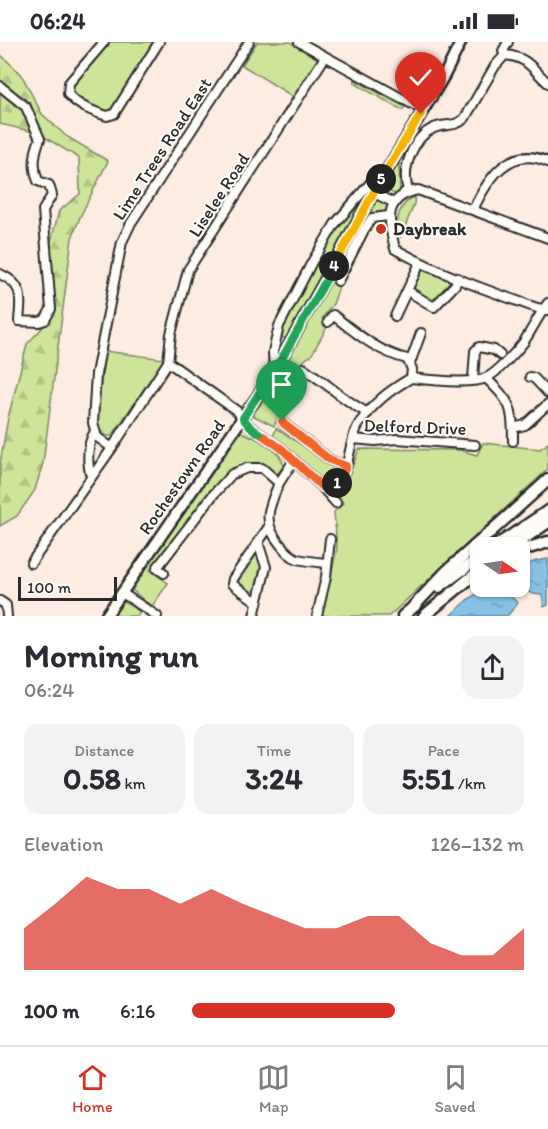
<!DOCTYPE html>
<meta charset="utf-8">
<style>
body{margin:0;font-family:Itim,sans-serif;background:#f2f2f3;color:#2b2b33;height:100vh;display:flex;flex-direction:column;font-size:22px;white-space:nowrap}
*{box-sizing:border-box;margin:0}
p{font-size:20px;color:#7c7c81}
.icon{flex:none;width:33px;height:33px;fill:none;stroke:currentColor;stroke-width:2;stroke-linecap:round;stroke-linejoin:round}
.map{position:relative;height:574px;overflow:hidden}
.panel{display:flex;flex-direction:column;background:#fff;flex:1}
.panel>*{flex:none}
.needle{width:39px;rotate:103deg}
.controls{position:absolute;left:470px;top:495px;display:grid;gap:12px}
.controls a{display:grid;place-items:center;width:60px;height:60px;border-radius:12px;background:#fff;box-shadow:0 2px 4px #0004;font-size:30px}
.scale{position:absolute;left:18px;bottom:15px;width:99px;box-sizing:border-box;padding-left:6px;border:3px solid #2b2b2b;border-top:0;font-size:16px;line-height:21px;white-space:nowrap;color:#2b2b2b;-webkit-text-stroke:4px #fdfcf7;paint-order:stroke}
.pin{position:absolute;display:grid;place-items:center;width:51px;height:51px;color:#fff;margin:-62px -26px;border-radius:50% 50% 50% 0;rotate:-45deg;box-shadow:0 0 6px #0007}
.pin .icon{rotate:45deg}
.km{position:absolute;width:30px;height:30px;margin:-15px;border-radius:50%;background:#222;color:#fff;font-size:16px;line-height:30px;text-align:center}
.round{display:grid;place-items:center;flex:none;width:63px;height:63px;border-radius:18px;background:#f2f2f3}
.headline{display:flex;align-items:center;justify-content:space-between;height:102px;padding:0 24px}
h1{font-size:33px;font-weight:800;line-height:45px}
.metrics{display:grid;grid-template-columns:repeat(3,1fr);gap:9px;height:102px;padding:6px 24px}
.metrics div{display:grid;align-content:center;border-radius:15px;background:#f2f2f3;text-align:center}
.metrics b{font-size:30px;font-weight:800}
.metrics small{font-size:16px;font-weight:400}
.metrics p{font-size:16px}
.chart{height:168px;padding:12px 24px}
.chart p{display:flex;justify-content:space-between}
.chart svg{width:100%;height:108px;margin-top:6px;fill:#d93025;opacity:.7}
ul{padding:0 24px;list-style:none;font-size:20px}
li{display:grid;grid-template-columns:96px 72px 1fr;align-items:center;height:45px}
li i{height:15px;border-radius:8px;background:#d93025}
.status{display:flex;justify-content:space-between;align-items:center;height:42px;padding:0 30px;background:#fff;direction:ltr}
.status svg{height:16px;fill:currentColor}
.tab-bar{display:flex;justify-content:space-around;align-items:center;height:84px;border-top:2px solid #e1e1e2;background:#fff;font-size:16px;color:#7c7c81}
.tab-bar a{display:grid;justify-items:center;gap:3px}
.tab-bar .current{color:#d93025}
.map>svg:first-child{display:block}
</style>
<div class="status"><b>06:24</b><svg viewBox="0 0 49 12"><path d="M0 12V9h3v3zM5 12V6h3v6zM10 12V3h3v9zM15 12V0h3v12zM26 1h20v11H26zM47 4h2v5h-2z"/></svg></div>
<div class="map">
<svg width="548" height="574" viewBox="0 0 548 574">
<defs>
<pattern id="forest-firs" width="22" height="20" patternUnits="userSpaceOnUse" patternTransform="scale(1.5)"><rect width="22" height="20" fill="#cde499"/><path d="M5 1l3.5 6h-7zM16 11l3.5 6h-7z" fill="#b0c484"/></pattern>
<pattern id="water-ripples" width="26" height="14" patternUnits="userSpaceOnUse" patternTransform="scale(1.5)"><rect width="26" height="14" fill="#87c2e6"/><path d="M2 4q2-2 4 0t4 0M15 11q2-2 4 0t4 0" fill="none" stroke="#6f9ebb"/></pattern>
</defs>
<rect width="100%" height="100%" fill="#fdece1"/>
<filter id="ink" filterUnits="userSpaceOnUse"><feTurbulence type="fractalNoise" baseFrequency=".0167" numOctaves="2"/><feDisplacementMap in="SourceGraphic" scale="12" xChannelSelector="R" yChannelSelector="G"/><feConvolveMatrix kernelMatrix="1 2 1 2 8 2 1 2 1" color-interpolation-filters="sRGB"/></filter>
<g filter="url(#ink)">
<g fill="#cde499" stroke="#7c8862" stroke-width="1.5">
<path d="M104,0H159L114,72L107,74L70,55V39Z"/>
<path d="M257,0H290L320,17L295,56L242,23Z"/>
<path d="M355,38L405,65L402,68L354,41Z"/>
<path d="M396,121H399L400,150L397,153L382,146Z"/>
<path d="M366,149L286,297L281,295L282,282L314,219L337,183Z"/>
<path d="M415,154L414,162L401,195H399C395,178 398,163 415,154Z"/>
<path d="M376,157L390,162L391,167L386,171L372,172L363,179Z"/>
<path d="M422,225L450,239L436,259H429L411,246Z"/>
<path d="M331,240L339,245L333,262L322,277L328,282L327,285L311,314C299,318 300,331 295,341C287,355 280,370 274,384L252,373L277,341L294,304Z"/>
<path d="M105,309L164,317L112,394H107L98,386L97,370Z"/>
<path d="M276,386L337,426L334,436L326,441L321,439L273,395Z"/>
<path d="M241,390C255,395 284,409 283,425L276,433C254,416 259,426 234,426L192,474L150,528L168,541L153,563L148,562L131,547Z"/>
<path d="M483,401L540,407L548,401V427L389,574H321L337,507L334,470L343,461L337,449L350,431L359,407L460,408L477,413Z"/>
<path d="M257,509L260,511C263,526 263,539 254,552H251L238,542L237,537L252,513Z"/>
<path d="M124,560L139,569L138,574H112L121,562Z"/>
</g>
<path fill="url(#forest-firs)" stroke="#7c8862" stroke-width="1.5" d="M0,12L21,32L42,72L66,94L108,119L80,175L72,196L43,421L35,448L17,474L0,484V421L8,376L27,302L55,272L50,203L59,169L80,152L79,116L38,91L0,82Z"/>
<g fill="url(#water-ripples)" stroke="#62869b" stroke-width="1.5">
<path d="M548,517V563L544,565L542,553L533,552L522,547L520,526L536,519Z"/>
<path d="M488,545L504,549L518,561L507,574H450L467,558Z"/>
</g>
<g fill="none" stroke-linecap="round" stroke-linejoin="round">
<defs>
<g id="minor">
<path d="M104,0L69,41L68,52C79,65 92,69 107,74L114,72L159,0"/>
<path d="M299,0L423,68"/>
<path d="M505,13L503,9L508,0"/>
<path d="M0,44L26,65L40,97C34,111 32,124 38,139L49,143L52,153L43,168L51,267L45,278L39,280L19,279C21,255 24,243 0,232"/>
<path d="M374,151L394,161"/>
<path d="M404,151L408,148C401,127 413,95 434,86C445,81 455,86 465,76L495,24L505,13C528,15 532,27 548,41"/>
<path d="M473,168C487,138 509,102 548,120"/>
<path d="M548,196L418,148C383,155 388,179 395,207C440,232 489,249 537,266L548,268"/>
<path d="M338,239L364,188L372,176L389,174"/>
<path d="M408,249L434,265L455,243L458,236"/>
<path d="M395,274L420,221"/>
<path d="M168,320L237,369L250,385L281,406L322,445L336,461"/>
<path d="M410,321L421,291"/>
<path d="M303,326C326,340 344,359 368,371"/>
<path d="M274,330L273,310L279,284L312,220L335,182L372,139L382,137"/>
<path d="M530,335L534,336L548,351"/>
<path d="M411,336C428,338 470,343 486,336C497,331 515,311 523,301C532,288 538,274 548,261"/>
<path d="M486,336C511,361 513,364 513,399"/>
<path d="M473,338L475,309L479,305L494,308L500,313"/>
<path d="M282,379L284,382L330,418L346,424"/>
<path d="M513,386L525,383L548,362"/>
<path d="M353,397L375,399L397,397L475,403"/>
<path d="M112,406L97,395L93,381L96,332L122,200L131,181L249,0"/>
<path d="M91,434C87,422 87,403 94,391"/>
<path d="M279,441C269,465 261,480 280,502C285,508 290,515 298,517C307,519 317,520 326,521"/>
<path d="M322,445C354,444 345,402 359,382C373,361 390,348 411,336L412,327L407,317C378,310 356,291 333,273L328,280"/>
<path d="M31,521L112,406L168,320L171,292L188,228L325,15"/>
<path d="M164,531L157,526L213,453L232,432L247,426H262L279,441L294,418"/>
<path d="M122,551L157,574"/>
<path d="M0,559L6,563L7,574"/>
<path d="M257,560L232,542L233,537L268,486"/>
<path d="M254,574L266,525L258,500"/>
<path d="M317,574L326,535L330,497"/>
</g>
<path id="major" d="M106,574L274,330L378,143L444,34L461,0"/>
<g id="highway">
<path d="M493,506L548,469"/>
<path d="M510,506L548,480"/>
<path d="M519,509L548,500"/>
<path d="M439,545L480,515"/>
<path d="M414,564L446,530L548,438"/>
<path d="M403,574L417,562"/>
<path d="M424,574L480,528"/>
</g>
</defs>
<use href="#minor" stroke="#2b2b2b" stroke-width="12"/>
<use href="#major" stroke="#2b2b2b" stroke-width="14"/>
<use href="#highway" stroke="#2b2b2b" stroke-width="15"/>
<use href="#minor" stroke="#fdfcf7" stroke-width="8"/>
<use href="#major" stroke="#fdfcf7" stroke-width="9"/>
<use href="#highway" stroke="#fdfcf7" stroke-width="10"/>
</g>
</g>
<g fill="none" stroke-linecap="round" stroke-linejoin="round" filter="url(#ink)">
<defs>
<path id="split-1" d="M282,379L284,382L330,418L346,424L341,438L337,441"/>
<path id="split-2" d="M259,391L281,406L322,445H332L337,441"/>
<path id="split-3" d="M259,391L250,385L243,376L285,311"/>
<path id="split-4" d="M285,311L334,224"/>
<path id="split-5" d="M334,224L381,137"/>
<path id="split-6" d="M381,137L421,72"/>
</defs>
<use href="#split-1" stroke="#fff" stroke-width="12"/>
<use href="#split-2" stroke="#fff" stroke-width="12"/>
<use href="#split-3" stroke="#fff" stroke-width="12"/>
<use href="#split-4" stroke="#fff" stroke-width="12"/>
<use href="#split-5" stroke="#fff" stroke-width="12"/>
<use href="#split-6" stroke="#fff" stroke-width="12"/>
<use href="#split-1" stroke="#f0652b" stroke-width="8"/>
<use href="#split-2" stroke="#f0652b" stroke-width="8"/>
<use href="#split-3" stroke="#22a559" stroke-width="8"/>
<use href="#split-4" stroke="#22a559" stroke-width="8"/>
<use href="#split-5" stroke="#f5b400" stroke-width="8"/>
<use href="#split-6" stroke="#f5b400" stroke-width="8"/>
</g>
<circle fill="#c8321e" stroke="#fdfcf7" stroke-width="2" cx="381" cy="187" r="6"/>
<g text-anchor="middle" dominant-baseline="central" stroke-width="4.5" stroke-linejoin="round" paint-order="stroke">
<g font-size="18" fill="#2b2b2b" stroke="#fdfcf7">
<text transform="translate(162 107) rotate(-57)">Lime Trees Road East</text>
<text transform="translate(219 153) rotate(-57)">Liselee Road</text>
<text transform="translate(415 385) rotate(2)">Delford Drive</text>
<text transform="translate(182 435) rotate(-55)">Rochestown Road</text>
</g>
<g font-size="18" font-weight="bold" fill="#2b2b2b" stroke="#fdfcf7" text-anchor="start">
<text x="393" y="187">Daybreak</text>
</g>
</g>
</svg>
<div class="controls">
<a><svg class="needle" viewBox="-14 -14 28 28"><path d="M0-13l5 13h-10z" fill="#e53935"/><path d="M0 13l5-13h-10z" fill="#7c7c81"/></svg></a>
</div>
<div class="scale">100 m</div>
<div class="pin" style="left:282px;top:379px;background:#1e9e55"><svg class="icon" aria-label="arrive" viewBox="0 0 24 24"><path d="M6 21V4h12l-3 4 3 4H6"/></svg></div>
<div class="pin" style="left:421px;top:72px;background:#d93025"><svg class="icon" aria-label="check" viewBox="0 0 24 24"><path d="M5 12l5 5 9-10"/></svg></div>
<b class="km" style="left:337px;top:441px">1</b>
<b class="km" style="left:334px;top:224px">4</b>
<b class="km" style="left:381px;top:137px">5</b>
</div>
<section class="panel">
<div class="headline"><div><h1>Morning run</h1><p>06:24</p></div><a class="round"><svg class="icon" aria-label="share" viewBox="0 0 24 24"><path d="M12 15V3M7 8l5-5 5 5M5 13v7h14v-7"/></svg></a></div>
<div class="metrics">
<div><p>Distance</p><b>0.58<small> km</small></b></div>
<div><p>Time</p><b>3:24</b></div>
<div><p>Pace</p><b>5:51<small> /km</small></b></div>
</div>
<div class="chart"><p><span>Elevation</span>126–132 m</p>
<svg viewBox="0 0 160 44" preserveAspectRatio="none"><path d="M0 44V27L10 17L20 6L30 11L40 11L50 17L60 11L70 17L80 22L90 27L100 27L110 22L120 22L130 33L140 38L150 38L160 27V44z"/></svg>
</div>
<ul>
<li><b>100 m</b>6:16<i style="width:61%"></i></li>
</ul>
</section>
<nav class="tab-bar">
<a class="current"><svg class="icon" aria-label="home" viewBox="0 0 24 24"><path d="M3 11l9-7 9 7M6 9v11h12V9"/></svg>Home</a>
<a><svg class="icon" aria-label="map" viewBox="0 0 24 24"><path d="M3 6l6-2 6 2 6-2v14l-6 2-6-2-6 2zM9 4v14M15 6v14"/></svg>Map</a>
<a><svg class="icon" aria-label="saved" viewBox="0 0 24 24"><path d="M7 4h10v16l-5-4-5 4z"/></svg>Saved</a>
</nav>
